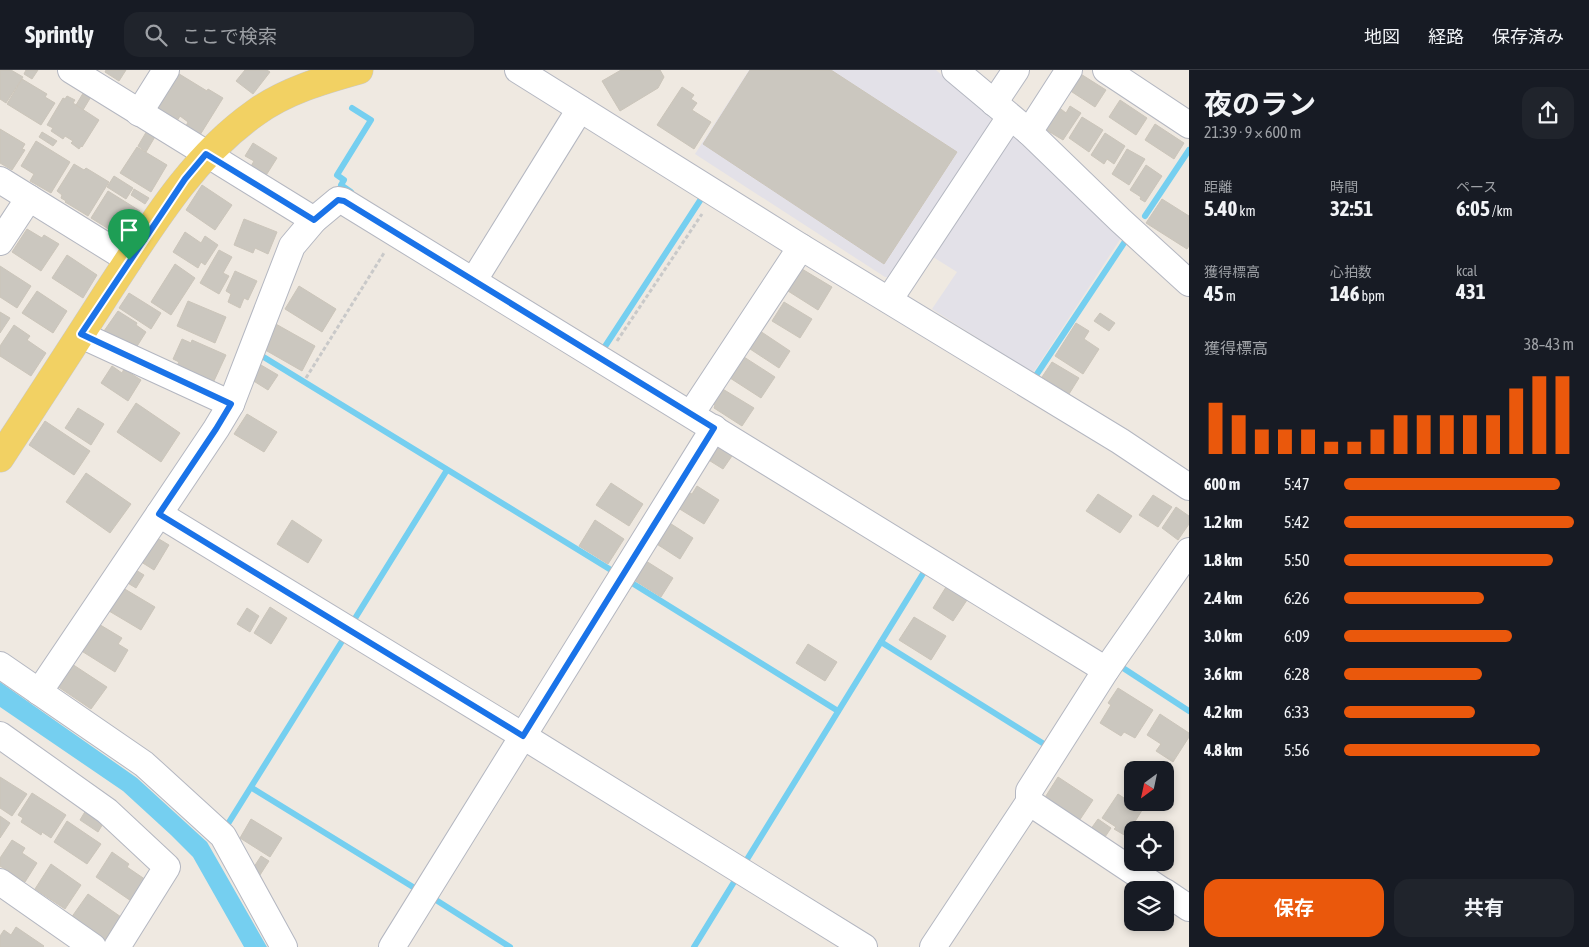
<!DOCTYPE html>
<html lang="ja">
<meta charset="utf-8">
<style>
body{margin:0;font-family:"Asap Condensed","Noto Sans JP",sans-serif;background:#20242c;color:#f1f3f6;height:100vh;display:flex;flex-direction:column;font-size:19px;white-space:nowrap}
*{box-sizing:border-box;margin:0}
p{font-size:16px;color:#9ea1a6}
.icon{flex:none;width:28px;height:28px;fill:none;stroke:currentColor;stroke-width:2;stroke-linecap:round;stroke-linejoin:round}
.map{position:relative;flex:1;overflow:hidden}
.drawer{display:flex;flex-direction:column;background:#171b24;width:400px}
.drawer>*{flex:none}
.needle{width:32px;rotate:213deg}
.controls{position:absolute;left:1124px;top:691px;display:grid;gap:10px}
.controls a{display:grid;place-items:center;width:50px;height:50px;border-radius:10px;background:#171b24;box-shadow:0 2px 8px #0003;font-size:25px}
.pin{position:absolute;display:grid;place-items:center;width:42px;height:42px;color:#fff;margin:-51px -21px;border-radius:50% 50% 50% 0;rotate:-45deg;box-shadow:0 0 5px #0007}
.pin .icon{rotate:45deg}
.round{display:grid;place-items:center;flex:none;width:52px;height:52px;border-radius:15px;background:#20242c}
.head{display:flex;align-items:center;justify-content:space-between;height:85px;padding:0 15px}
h1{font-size:28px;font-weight:700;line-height:38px}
.metrics{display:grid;grid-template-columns:repeat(3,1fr);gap:8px;height:85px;padding:5px 15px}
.metrics div{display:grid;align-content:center}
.metrics b{font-size:21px;font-weight:700}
.metrics small{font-size:14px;font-weight:400}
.metrics p{font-size:14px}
.chart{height:140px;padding:10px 15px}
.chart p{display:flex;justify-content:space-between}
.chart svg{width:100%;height:90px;margin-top:5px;stroke:#ea580c;stroke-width:6}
.cta{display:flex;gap:10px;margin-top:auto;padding:10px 15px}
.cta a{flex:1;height:58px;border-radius:15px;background:#ea580c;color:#fff;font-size:20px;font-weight:700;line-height:58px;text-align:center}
.cta a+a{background:#20242c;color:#f1f3f6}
ul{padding:0 15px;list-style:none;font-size:16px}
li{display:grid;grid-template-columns:80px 60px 1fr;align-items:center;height:38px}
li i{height:12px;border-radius:6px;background:#ea580c}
header{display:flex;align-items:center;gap:30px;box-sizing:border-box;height:70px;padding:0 25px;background:#171b24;border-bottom:1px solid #363941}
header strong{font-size:24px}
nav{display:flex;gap:28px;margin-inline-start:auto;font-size:18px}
.search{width:350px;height:45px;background:#20242c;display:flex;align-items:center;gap:12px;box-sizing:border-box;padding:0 18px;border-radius:15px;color:#9ea1a6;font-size:19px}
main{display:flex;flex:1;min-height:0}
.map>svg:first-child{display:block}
</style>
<header>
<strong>Sprintly</strong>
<div class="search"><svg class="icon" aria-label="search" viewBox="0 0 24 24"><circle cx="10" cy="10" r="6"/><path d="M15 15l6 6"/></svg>ここで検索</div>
<nav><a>地図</a><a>経路</a><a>保存済み</a></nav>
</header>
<main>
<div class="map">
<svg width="1189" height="877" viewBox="0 0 1189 877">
<rect width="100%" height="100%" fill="#efe9e1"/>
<g fill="#e3e1e8">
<path d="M749,0H936L991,48L990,57L890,207H885L695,84Z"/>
<path d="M1014,67L1123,165L1033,303L932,239L957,202L925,182L1006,69Z"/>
</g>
<path fill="#75cff0" d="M0,612L137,708L207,772L267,877H244L193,787L171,765L123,721L0,637Z"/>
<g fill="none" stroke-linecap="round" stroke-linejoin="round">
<g stroke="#75cff0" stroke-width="6">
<path d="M351,122L341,115L344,110L337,105L371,50L352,38"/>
<path d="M1145,146L1189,80"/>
<path d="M604,278L703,126"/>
<path d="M262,286L611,500"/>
<path d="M1035,307L1126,170"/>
<path d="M632,513L838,641"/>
<path d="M354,550L447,400"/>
<path d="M881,572L1044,674"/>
<path d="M1120,596L1189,641"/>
<path d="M252,718L413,817"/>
<path d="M226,757L344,568"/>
<path d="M746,791L924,502"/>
<path d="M436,830L510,877"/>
<path d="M694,877L734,812"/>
</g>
</g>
<g fill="#cbc7bf" stroke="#cbc5ba">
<path d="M0,0H11L23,7L6,33L0,29Z"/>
<path d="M26,0H38L32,9L24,4Z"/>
<path d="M106,0H126L119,11L105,2Z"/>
<path d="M245,0H267L270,2L253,24L236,11Z"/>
<path d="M621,0H660L664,7L658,18L620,41L602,11Z"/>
<path d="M750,0H831L957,82L884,194L703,74Z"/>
<path d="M1076,1L1106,20L1095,37L1066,18Z"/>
<path d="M176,2L207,21L208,19L223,28L200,65L186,56L188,52L180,46L177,51L157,39L161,32L158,30Z"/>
<path d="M22,9L47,24L45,27L55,33L41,55L7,34Z"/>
<path d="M682,17L694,25L691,29L697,33L692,40L711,52L694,79L657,55Z"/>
<path d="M85,20L92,25L83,40L76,35Z"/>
<path d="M67,26L75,30L73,33L99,50L82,77L81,76L79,79L71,73L73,71L65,66L63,69L51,61L53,58L47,55L63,28L65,29Z"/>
<path d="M1120,30L1147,48L1136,65L1109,47Z"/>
<path d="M1057,36L1066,43L1070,36L1081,43L1063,70L1043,58Z"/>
<path d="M1082,47L1103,60L1089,82L1069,68Z"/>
<path d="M1155,54L1184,73L1174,89L1145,70Z"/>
<path d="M0,59L25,74L22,79L25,80L12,100L0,93Z"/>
<path d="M148,59L156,65L146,82L138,76Z"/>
<path d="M42,62L57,71L53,76L39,67Z"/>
<path d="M1105,63L1125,76L1114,94L1107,89L1104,94L1091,85Z"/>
<path d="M36,71L70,92L51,123L30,111L34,104L21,96Z"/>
<path d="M253,73L277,88L265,107L250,98L254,91L245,86Z"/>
<path d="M137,77L167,95L151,122L120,103Z"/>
<path d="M1127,79L1145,89L1129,115L1112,104Z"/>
<path d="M74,94L84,100L86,98L109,112L88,146L65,132L66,131L61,128L62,125L57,121Z"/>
<path d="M1146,95L1162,106L1145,132L1140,129L1141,127L1130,120Z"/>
<path d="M114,106L133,118L126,129L107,117Z"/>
<path d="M202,115L232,135L215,160L186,140Z"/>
<path d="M134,119L149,128L145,134L131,125Z"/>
<path d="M108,121L140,141L123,168L91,148Z"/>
<path d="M1162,129L1189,146V176L1187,179L1146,153Z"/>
<path d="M244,149L277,162L268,184L255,178L253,183L234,175Z"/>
<path d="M27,159L42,168L44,165L59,174L41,201L12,182Z"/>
<path d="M185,162L201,173L205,166L218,175L205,195L201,192L198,198L173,182Z"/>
<path d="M219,180L232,187L223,203L229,206L219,224L200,213Z"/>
<path d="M67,185L97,205L83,228L52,208Z"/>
<path d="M175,194L195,208L171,245L151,232Z"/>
<path d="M0,196L31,216L17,238L0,227Z"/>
<path d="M802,199L832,217L818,240L788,221Z"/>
<path d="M235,201L257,211L248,230L244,228L240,238L228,232L231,224L226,221Z"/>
<path d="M299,216L336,239L322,262L285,239Z"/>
<path d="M37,221L67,241L53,263L22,243Z"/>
<path d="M129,223L161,243L151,259L119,238Z"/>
<path d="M188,231L226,247L215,273L177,256Z"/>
<path d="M784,232L812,249L800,268L772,251Z"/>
<path d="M118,241L137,253L136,255L146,262L134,281L104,261Z"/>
<path d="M0,242L10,248L0,263Z"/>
<path d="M1100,243L1115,253L1109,261L1094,251Z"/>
<path d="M274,253L315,276L302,301L260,277Z"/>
<path d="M1076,253L1089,261L1084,269L1099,279L1083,304L1055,286Z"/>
<path d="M14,255L30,266L27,270L46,283L31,306L0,286V276Z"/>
<path d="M754,257L790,281L779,298L747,277Z"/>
<path d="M182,269L191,273L192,270L226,285L213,313L176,297L179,292L173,289Z"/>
<path d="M744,287L775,307L761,328L730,308Z"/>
<path d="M1052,292L1079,308L1069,324L1042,307Z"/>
<path d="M261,295L278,305L268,320L252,310Z"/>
<path d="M112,296L122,303L124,299L141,310L128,331L101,313Z"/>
<path d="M721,318L754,338L742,356L714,338L715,335L712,333Z"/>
<path d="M136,333L180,363L161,392L117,362Z"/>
<path d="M78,338L104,354L91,375L65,358Z"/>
<path d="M247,344L277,362L264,382L234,364Z"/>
<path d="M45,351L90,381L74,405L29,375Z"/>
<path d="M718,373L734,383L723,399L707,389Z"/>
<path d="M86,403L131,434L110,463L66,432Z"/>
<path d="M611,413L643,434L629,456L596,435Z"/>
<path d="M697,416L719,430L704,454L678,438L687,422L692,424Z"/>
<path d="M1098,424L1132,446L1120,463L1086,441Z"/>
<path d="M1153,425L1172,437L1158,457L1139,445Z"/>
<path d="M1176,437L1189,446V454L1178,470L1162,458Z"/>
<path d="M292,450L322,470L308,493L277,474Z"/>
<path d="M595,450L624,469L608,494L579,476Z"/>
<path d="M665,450L693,468L680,489L652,471Z"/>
<path d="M154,466L169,475L154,500L138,490Z"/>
<path d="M646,491L673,508L661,527L634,510Z"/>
<path d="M129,496L144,505L136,518L121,509Z"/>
<path d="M946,517L967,530L953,551L933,538Z"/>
<path d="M123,518L155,537L141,560L109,541Z"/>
<path d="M270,537L287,548L271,574L254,563Z"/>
<path d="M247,538L259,546L250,562L237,554Z"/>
<path d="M914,547L946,566L931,590L899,570Z"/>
<path d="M97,553L122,568L118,574L128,580L115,602L80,580Z"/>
<path d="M808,574L837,592L825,611L796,593Z"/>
<path d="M72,594L107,617L91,639L57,616Z"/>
<path d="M1118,618L1153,640L1135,668L1124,662L1121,666L1100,653L1111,635L1108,633Z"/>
<path d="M1160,644L1189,663V667L1173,692L1156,681L1161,674L1147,665Z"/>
<path d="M0,707L27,724L12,746L0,738Z"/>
<path d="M1058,707L1093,730L1079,751L1044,729Z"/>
<path d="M32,723L66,745L51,768L42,762L41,765L21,752L23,748L18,745Z"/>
<path d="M1118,724L1130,732L1132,729V732H1137L1144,737L1126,766L1114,759L1116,757L1102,748Z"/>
<path d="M86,740L104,752L98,762L80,750Z"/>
<path d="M0,746L10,753L0,768Z"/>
<path d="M251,749L282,768L270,787L240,768Z"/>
<path d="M1098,749L1111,758L1101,773L1088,763Z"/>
<path d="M67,751L101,774L87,794L54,772Z"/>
<path d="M12,770L25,778L22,783L37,793L25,812L0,796V788Z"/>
<path d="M112,782L129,794L127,797L149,812L134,833L96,807Z"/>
<path d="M261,786L269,791L260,805L252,800Z"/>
<path d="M51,794L81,815L65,839L35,819Z"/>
<path d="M88,824L121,847L104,871L71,848Z"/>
<path d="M16,857L44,876L43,877H0V866L4,860L11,865Z"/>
</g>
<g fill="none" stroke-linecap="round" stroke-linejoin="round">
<defs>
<g id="minor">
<path d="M71,0L314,150"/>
<path d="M518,0L801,177L1120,371L1189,417"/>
<path d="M955,0L1029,62L1120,150L1189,213"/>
<path d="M1106,0L1189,55"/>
<path d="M994,33L1016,0"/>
<path d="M139,43L166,0"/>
<path d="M1029,62L1069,0"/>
<path d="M0,110L129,190"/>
<path d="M0,172L29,128"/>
<path d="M474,210L580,39"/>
<path d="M889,230L1010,47"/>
<path d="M81,265L231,334"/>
<path d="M691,344L801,177"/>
<path d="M0,595L144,694L223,766L284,877"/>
<path d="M39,622L159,444"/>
<path d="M0,665L107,741L167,797L117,877"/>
<path d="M1029,732L1161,820"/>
<path d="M0,812L93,877"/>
<path d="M1165,822L1189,838"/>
<path d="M392,877L714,358"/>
<path d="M864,877L523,666L159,444L216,359L231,334L292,176L314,150L338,130L343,131L1106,600"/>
<path d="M933,877L1029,732V721L1106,600L1189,481"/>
</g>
<path id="major" d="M0,388C36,333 72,278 107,223C150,158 190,89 255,43C285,21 323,10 359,0"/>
</defs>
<use href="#minor" stroke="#b4b7c1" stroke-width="28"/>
<use href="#major" stroke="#c9c9c9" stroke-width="29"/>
<g stroke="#c9c9c9" stroke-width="3" stroke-dasharray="4 2.5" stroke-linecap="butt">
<path d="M617,271L702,144"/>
<path d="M306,308L384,183"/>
</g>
<use href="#minor" stroke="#fff" stroke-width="26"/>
<use href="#major" stroke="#f2d163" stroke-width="28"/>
</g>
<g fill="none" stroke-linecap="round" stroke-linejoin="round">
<defs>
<path id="route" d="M206,84L314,150L338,130L344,131L714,358L523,666L159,444L216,359L231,334L81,264L185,109Z"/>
</defs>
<use href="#route" stroke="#fff" stroke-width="10"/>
<use href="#route" stroke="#1a73e8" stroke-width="6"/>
</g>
</svg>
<div class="controls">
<a><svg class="needle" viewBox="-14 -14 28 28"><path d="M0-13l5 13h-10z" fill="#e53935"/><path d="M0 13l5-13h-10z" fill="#9ea1a6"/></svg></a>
<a><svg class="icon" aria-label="locate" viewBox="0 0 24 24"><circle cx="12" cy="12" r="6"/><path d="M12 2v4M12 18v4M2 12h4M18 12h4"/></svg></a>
<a><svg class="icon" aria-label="layers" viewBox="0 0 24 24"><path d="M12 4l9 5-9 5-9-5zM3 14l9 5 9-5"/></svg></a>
</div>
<div class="pin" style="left:129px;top:190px;background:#1e9e55"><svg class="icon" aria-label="arrive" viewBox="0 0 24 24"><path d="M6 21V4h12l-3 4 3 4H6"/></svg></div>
</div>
<section class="drawer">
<div class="head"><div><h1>夜のラン</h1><p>21:39 · 9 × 600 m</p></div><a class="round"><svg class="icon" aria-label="share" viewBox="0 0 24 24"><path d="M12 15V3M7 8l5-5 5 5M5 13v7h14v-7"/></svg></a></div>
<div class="metrics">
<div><p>距離</p><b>5.40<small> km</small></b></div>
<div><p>時間</p><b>32:51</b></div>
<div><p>ペース</p><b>6:05<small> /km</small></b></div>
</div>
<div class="metrics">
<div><p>獲得標高</p><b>45<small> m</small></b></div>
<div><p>心拍数</p><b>146<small> bpm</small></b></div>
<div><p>kcal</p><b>431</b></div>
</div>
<div class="chart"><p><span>獲得標高</span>38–43 m</p>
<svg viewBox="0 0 160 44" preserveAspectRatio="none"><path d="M5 44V19M15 44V25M25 44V32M35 44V32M45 44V32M55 44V38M65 44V38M75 44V32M85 44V25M95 44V25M105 44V25M115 44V25M125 44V25M135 44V12M145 44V6M155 44V6"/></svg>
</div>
<ul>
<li><b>600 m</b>5:47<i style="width:94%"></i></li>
<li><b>1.2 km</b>5:42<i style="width:100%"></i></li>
<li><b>1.8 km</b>5:50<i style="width:91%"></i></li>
<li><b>2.4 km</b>6:26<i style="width:61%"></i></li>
<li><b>3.0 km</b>6:09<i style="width:73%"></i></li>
<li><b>3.6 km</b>6:28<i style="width:60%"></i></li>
<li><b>4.2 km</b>6:33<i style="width:57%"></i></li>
<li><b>4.8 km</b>5:56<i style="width:85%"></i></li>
</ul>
<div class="cta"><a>保存</a><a>共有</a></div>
</section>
</main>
